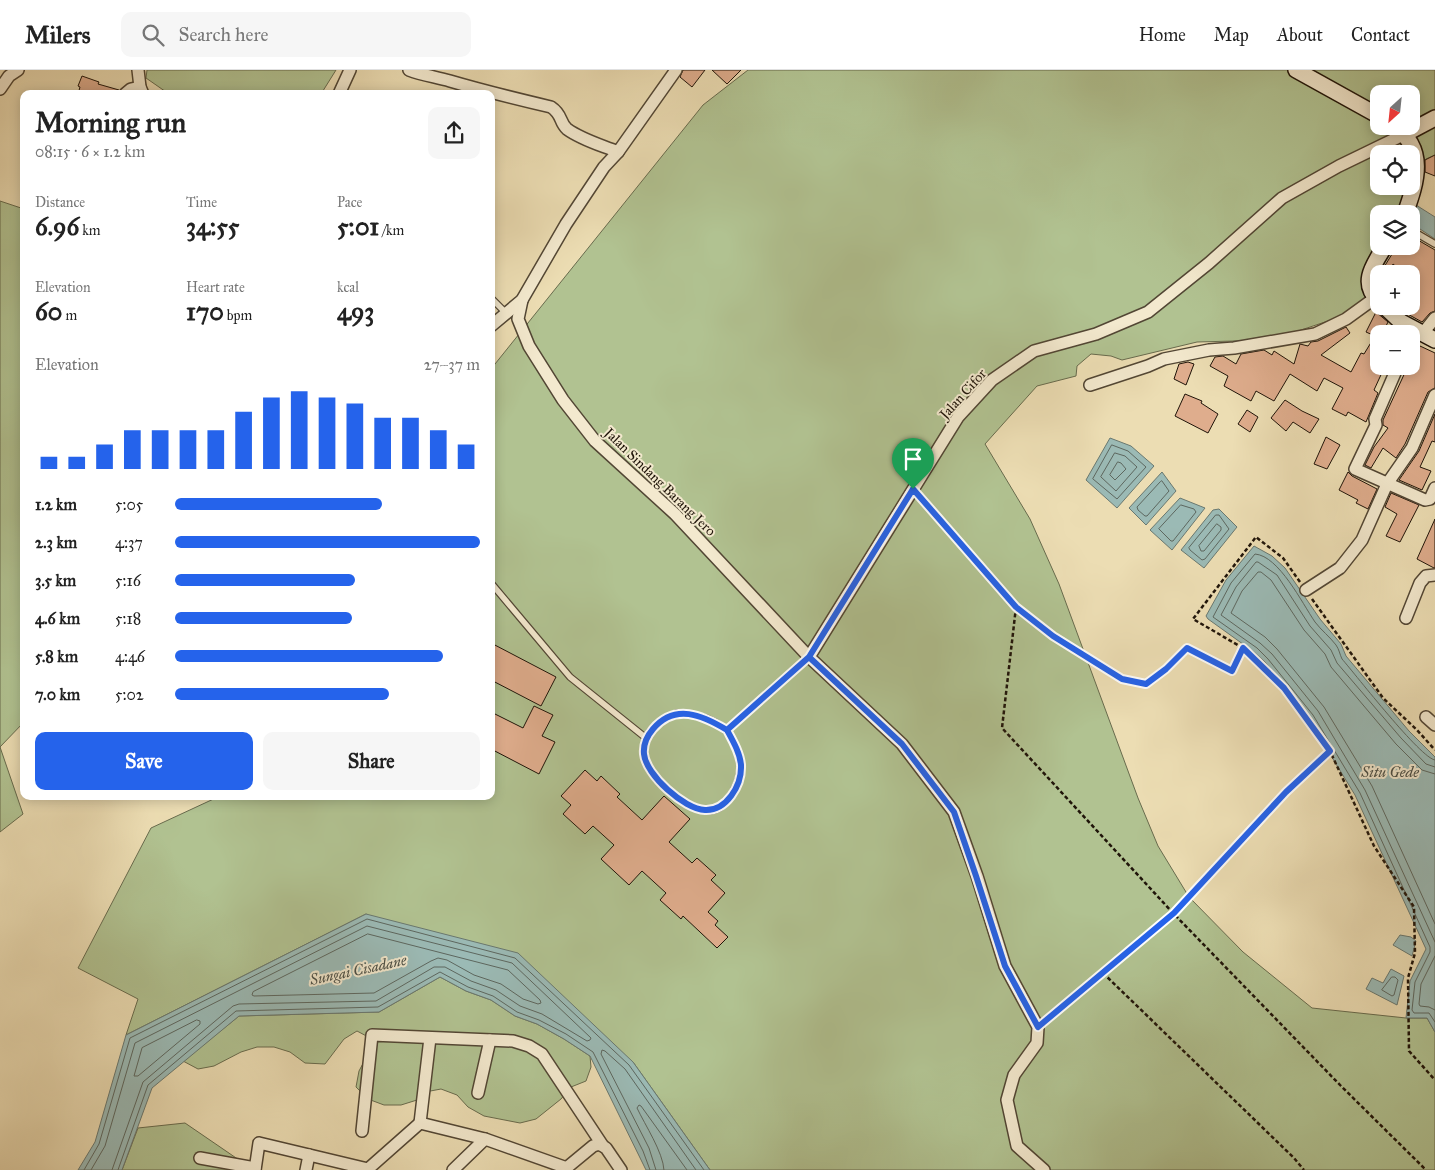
<!DOCTYPE html>
<meta charset="utf-8">
<style>
body{margin:0;font-family:"IM FELL Great Primer",serif;background:#f6f6f6;color:#222;height:100vh;display:flex;flex-direction:column;font-size:19px;white-space:nowrap}
*{box-sizing:border-box;margin:0}
p{font-size:16px;color:#767676}
.icon{flex:none;width:28px;height:28px;fill:none;stroke:currentColor;stroke-width:2;stroke-linecap:round;stroke-linejoin:round}
.map{position:relative;flex:1;overflow:hidden}
.side{position:absolute;left:20px;top:20px;width:475px;height:710px;display:flex;flex-direction:column;background:#fff;border-radius:10px;box-shadow:0 2px 12px #0003}
.side>*{flex:none}
.needle{width:32px;rotate:207deg}
.fabs{position:absolute;left:1370px;top:15px;display:grid;gap:10px}
.fabs a{display:grid;place-items:center;width:50px;height:50px;border-radius:10px;background:#fff;box-shadow:0 2px 12px #0003;font-size:25px}
.pin{position:absolute;display:grid;place-items:center;width:42px;height:42px;color:#fff;margin:-51px -21px;border-radius:50% 50% 50% 0;rotate:-45deg;box-shadow:0 0 5px #0007}
.pin .icon{rotate:45deg}
.round{display:grid;place-items:center;flex:none;width:52px;height:52px;border-radius:10px;background:#f6f6f6}
.head{display:flex;align-items:center;justify-content:space-between;height:85px;padding:0 15px}
h1{font-size:28px;font-weight:800;line-height:38px}
.figures{display:grid;grid-template-columns:repeat(3,1fr);gap:8px;height:85px;padding:5px 15px}
.figures div{display:grid;align-content:center}
.figures b{font-size:25px;font-weight:800}
.figures small{font-size:14px;font-weight:400}
.figures p{font-size:14px}
.chart{height:140px;padding:10px 15px}
.chart p{display:flex;justify-content:space-between}
.chart svg{width:100%;height:90px;margin-top:5px;stroke:#2563eb;stroke-width:6}
.button{display:flex;gap:10px;margin-top:auto;padding:10px 15px}
.button a{flex:1;height:58px;border-radius:10px;background:#2563eb;color:#fff;font-size:20px;font-weight:800;line-height:58px;text-align:center}
.button a+a{background:#f6f6f6;color:#222}
ul{padding:0 15px;list-style:none;font-size:16px}
li{display:grid;grid-template-columns:80px 60px 1fr;align-items:center;height:38px}
li i{height:12px;border-radius:6px;background:#2563eb}
header{display:flex;align-items:center;gap:30px;box-sizing:border-box;height:70px;padding:0 25px;background:#fff;border-bottom:1px solid #e0e0e0}
header strong{font-size:24px}
nav{display:flex;gap:28px;margin-inline-start:auto;font-size:18px}
.search{width:350px;height:45px;background:#f6f6f6;display:flex;align-items:center;gap:12px;box-sizing:border-box;padding:0 18px;border-radius:10px;color:#767676;font-size:19px}
.map>svg:first-child{display:block}
</style>
<header>
<strong>Milers</strong>
<div class="search"><svg class="icon" aria-label="search" viewBox="0 0 24 24"><circle cx="10" cy="10" r="6"/><path d="M15 15l6 6"/></svg>Search here</div>
<nav><a>Home</a><a>Map</a><a>About</a><a>Contact</a></nav>
</header>
<div class="map">
<svg width="1435" height="1100" viewBox="0 0 1435 1100">
<rect width="100%" height="100%" fill="#ecddb3"/>
<filter id="stains"><feTurbulence type="fractalNoise" baseFrequency=".004" numOctaves="4"/><feColorMatrix values="0 0 0 0 .2 0 0 0 0 .09 0 0 0 0 .02 0 0 0 .5 -.17"/></filter>
<radialGradient id="worn" r=".72"><stop offset=".6" stop-color="#630" stop-opacity="0"/><stop offset="1" stop-color="#630" stop-opacity=".3"/></radialGradient>
<g fill="#b1c291" stroke="#686b4d" fill-rule="evenodd">
<path d="M147,0H336L321,24H169L146,8Z"/>
<path d="M748,0H1435V85L1426,89L1397,144H1379V176L1372,230L1331,250L1271,270L1197,272L1122,290L1111,286L1091,284L1077,296L1076,306L1037,316L985,374L1030,449L1059,514L1138,728L1158,776L1189,827L1243,882L1312,938L1406,948H1427L1435,962V1100H710L633,992L366,844L126,965L138,929L78,898L151,758L220,726H491V299L703,35ZM1379,24H1411V56H1379ZM1379,84H1411V116H1379Z"/>
<path d="M0,131L24,139V652L0,677L23,744L0,762Z"/>
<path d="M440,907L466,921L491,930L515,946L537,954L564,969L590,986L591,997L586,1011L571,1017L561,1029L536,1049L520,1053L484,1046L468,1037L457,1025L441,1019L425,1022L417,1030L401,1035H384L368,1029L356,1017L359,1001L367,986L372,969L357,961L344,969L325,994L305,993L290,982L274,977H257L241,982L214,996L198,999L183,991L239,946L379,942Z"/>
<path d="M185,1053L242,1092L240,1100H122L138,1058Z"/>
</g>
<g fill="#9bbab5" stroke="#697870">
<path d="M1416,135L1435,147V169L1411,153Z"/>
<path d="M1110,368L1131,376L1154,396L1117,438L1086,410Z"/>
<path d="M1162,402L1176,421L1146,455L1129,438Z"/>
<path d="M1180,428L1205,438L1172,480L1150,460Z"/>
<path d="M1219,439L1237,457L1204,498L1181,480L1213,440Z"/>
<path d="M1254,476L1272,486L1285,498L1320,549L1341,574L1346,586L1409,661L1435,687V962L1427,948H1406L1410,911L1426,879L1355,725L1308,648L1265,592L1254,582L1208,549L1206,546L1226,510Z"/>
<path d="M366,844L518,883L633,992L710,1100H646L590,986L564,969L537,954L515,946L491,930L466,921L440,907L379,942L239,946L152,1018L122,1100H78L95,1072L126,965Z"/>
<path d="M1400,865L1411,867L1416,871L1412,886L1393,875Z"/>
<path d="M1391,899L1404,906L1397,935L1366,919L1372,908L1383,913Z"/>
</g>
<g fill="none" stroke-linecap="round" stroke-linejoin="round">
<g stroke="#5d675f" stroke-width="1">
<path d="M1112,375L1128,381L1146,397L1117,429L1093,409Z"/>
<path d="M1115,383L1125,386L1137,397L1116,421L1101,407Z"/>
<path d="M1118,392L1121,393L1126,399L1115,410L1110,405Z"/>
<path d="M1162,411L1169,421L1147,446H1145L1138,440L1137,437L1160,412Z"/>
<path d="M1181,435L1194,439L1196,442L1173,471H1171L1159,459Z"/>
<path d="M1216,445H1219L1229,459L1205,489L1202,490L1190,480L1189,478Z"/>
<path d="M1217,454L1221,457V460L1204,481H1201L1199,476Z"/>
<path d="M1435,690C1421,689 1356,605 1342,589C1340,585 1339,579 1336,575C1330,567 1321,560 1315,552C1302,533 1279,486 1255,484L1231,513L1213,547L1257,578L1268,589L1313,645L1360,723L1430,877V882L1415,912L1412,940L1414,943H1429L1435,952"/>
<path d="M1435,697L1426,694L1401,668L1337,593L1331,580L1310,556L1277,505L1258,492H1256L1236,517L1221,545L1260,573L1272,584L1318,641L1365,720L1435,872"/>
<path d="M1435,704L1422,700L1396,674L1331,597L1325,584L1304,560L1271,510L1261,502H1258L1242,521L1231,543L1265,567L1277,579L1324,637L1372,716L1435,854"/>
<path d="M368,864L508,900L540,930L541,933L538,934L523,929L501,914L474,905L447,890L438,888L431,891L374,923L254,926L252,925L253,922Z"/>
<path d="M1435,886L1421,914L1419,934L1420,936L1429,937L1435,940"/>
<path d="M1392,907H1395L1398,910L1394,925L1392,926L1382,920Z"/>
<path d="M197,950L200,951V954L138,1006H134L142,978Z"/>
<path d="M84,1100L99,1074L130,968L367,849L515,888L629,995L704,1100"/>
<path d="M91,1100L105,1076L135,973L367,856L512,893L591,968L590,970L587,971L542,944L520,936L496,920L471,911L445,897H434L376,931L239,934L233,936L143,1012L112,1100"/>
<path d="M118,1100L148,1015L236,941L378,937L440,902L468,917L493,926L517,942L539,950L566,964L593,982L643,1081L650,1100"/>
<path d="M656,1100L649,1078L601,984L602,980L605,981L625,999L696,1100"/>
<path d="M664,1100C663,1082 645,1055 637,1038L639,1035L641,1036L687,1100"/>
</g>
</g>
<g fill="#dfad8d" stroke="#1f1409">
<path d="M683,0H705L692,17L680,7Z"/>
<path d="M712,0H741L727,14Z"/>
<path d="M82,6L99,12L98,14L119,20L118,24H78L80,17L78,16Z"/>
<path d="M1435,85V106L1425,102V90Z"/>
<path d="M1411,166L1435,180V241L1430,243L1422,252L1404,242L1417,231L1411,225V204H1405L1393,194L1388,204H1383L1381,202L1397,176H1411Z"/>
<path d="M1376,242L1388,252L1382,264H1379V296H1385L1374,320L1378,323L1366,352L1348,342L1346,346L1332,339L1343,318L1324,308L1317,321L1290,304L1274,331L1256,321L1251,331L1224,316L1228,306L1210,296L1215,287L1223,286L1236,294L1241,284L1264,280L1272,285L1274,281L1294,294L1300,274L1308,276L1311,272L1318,271L1346,257L1350,263L1321,285L1351,302L1361,283L1364,284L1375,266L1366,262Z"/>
<path d="M1420,276L1435,283V318L1428,322L1405,374L1396,388L1383,378L1371,398L1365,395L1374,377L1388,358L1383,355V350L1408,296H1411V292Z"/>
<path d="M1188,292L1194,294L1186,315L1174,309L1179,294Z"/>
<path d="M1185,324L1202,331L1201,333L1218,344L1208,363L1175,346Z"/>
<path d="M1285,330L1302,341L1319,349L1310,363L1293,352L1286,361L1271,348Z"/>
<path d="M1247,340L1258,347L1250,362L1238,354Z"/>
<path d="M1435,344V372L1432,371L1420,397L1431,401L1422,420L1399,410L1419,381Z"/>
<path d="M1326,367L1340,375L1327,399L1314,394Z"/>
<path d="M1348,402L1352,406L1377,419L1368,439L1356,433L1358,430L1339,420Z"/>
<path d="M1391,423L1419,435L1400,472L1386,466L1397,444L1385,437Z"/>
<path d="M1435,449V498H1434L1417,489Z"/>
<path d="M491,573L556,607L541,636L491,610Z"/>
<path d="M534,636L553,645L542,666L555,672L539,704L491,679V642L523,658Z"/>
<path d="M585,700L597,711L601,706L620,724L617,727L642,750L664,726L690,749L669,772L692,793L697,788L716,805L711,810L725,823L708,842L718,851L715,855L728,867L717,878L683,846L681,849L660,830L666,823L642,801L629,815L601,789L614,775L593,756L585,764L563,744L571,735L561,726Z"/>
</g>
<g fill="none" stroke-linecap="round" stroke-linejoin="round">
<defs>
<g id="lane">
<path d="M1411,160L1435,174"/>
<path d="M491,228L506,243"/>
<path d="M491,513L570,607L646,668"/>
<path d="M677,643C706,645 729,652 738,683C741,694 741,706 736,716C731,726 725,738 713,740C693,744 662,718 651,702C645,693 643,680 646,669C650,656 665,649 677,643Z"/>
<path d="M727,660L809,587"/>
</g>
<g id="street">
<path d="M138,0L140,17L143,24"/>
<path d="M409,0C422,5 436,7 450,11C484,21 517,29 551,37C563,45 559,52 567,59C582,70 601,75 618,82"/>
<path d="M0,19L9,6L18,0"/>
<path d="M125,24L131,19L140,17"/>
<path d="M339,24L350,0"/>
<path d="M522,230L518,249L529,276L563,330L595,371L675,444L809,587L902,674L954,742L977,806L1005,896L1038,957L1037,973L1014,1005L1007,1030L1017,1076L1044,1100"/>
<path d="M491,256L522,230L566,154L604,97L618,82L676,0"/>
<path d="M1423,263L1435,248"/>
<path d="M1398,296L1375,349L1376,355L1355,399L1425,430L1430,429L1435,418"/>
<path d="M1090,315L1148,296L1164,289L1209,280L1234,278L1315,264L1346,249L1375,228"/>
<path d="M1306,520L1340,498L1362,470L1387,414L1412,378L1435,325"/>
<path d="M1406,548L1420,513L1426,506L1435,505"/>
<path d="M809,587L958,347L992,310L1034,281L1096,264L1148,242L1209,193L1282,128L1339,96L1405,64"/>
<path d="M1426,647L1435,655"/>
<path d="M478,1023L490,970"/>
<path d="M420,1053L430,968"/>
<path d="M362,1061L372,965L513,971L529,976L542,984L603,1076"/>
<path d="M200,1088L255,1098"/>
<path d="M255,1100L259,1073L368,1099L420,1053L485,1069L567,1098"/>
<path d="M306,1100L309,1085"/>
<path d="M453,1100L485,1069"/>
<path d="M564,1100L593,1076L599,1074L606,1078L621,1100"/>
</g>
<g id="secondary">
<path d="M1296,0L1379,46"/>
<path d="M1394,56C1427,79 1417,111 1405,144"/>
<path d="M1405,64L1435,48"/>
<path d="M1379,231C1359,213 1374,194 1385,176"/>
<path d="M1384,236L1401,252L1435,270"/>
</g>
</defs>
<use href="#lane" stroke="#524634" stroke-width="8"/>
<use href="#street" stroke="#524634" stroke-width="14"/>
<use href="#secondary" stroke="#1f1409" stroke-width="18"/>
<g stroke="#1f1409" stroke-width="2.5" stroke-dasharray="4 2.5" stroke-linecap="butt">
<path d="M921,428L1016,537L1053,566L1122,609L1147,614L1166,599L1187,578L1232,601L1243,578"/>
<path d="M1300,512L1283,488L1256,467L1193,549L1243,578L1283,618L1330,681L1374,776L1414,837L1415,883L1408,908L1409,981L1435,1010"/>
<path d="M1312,529L1383,628L1417,660L1435,680"/>
<path d="M1016,537L1002,658L1173,843L1341,1016L1426,1100"/>
<path d="M1103,903L1294,1088L1304,1100"/>
<path d="M1047,950L1173,843L1286,722L1330,681"/>
</g>
<use href="#lane" stroke="#f3e9ce" stroke-width="5.5"/>
<use href="#street" stroke="#f3e9ce" stroke-width="11"/>
<use href="#secondary" stroke="#f3e9ce" stroke-width="15"/>
</g>
<g fill="none" stroke-linecap="round" stroke-linejoin="round">
<defs>
<path id="route" d="M913,419L809,587L727,660C702,645 675,633 653,659C647,666 643,674 644,684C646,705 684,739 705,740C726,741 742,716 741,695C740,683 733,671 727,660L809,587L902,674L954,742L976,806L1005,896L1038,957L1174,843L1286,722L1330,681L1284,618L1243,578L1232,601L1187,578L1166,599L1146,614L1122,609L1053,566L1016,537L913,419"/>
</defs>
<use href="#route" stroke="#fff" stroke-width="10"/>
<use href="#route" stroke="#2563eb" stroke-width="6"/>
</g>
<g text-anchor="middle" dominant-baseline="central" stroke-width="4" stroke-linejoin="round" paint-order="stroke">
<g font-size="14" fill="#1f1409" stroke="#f3e9ce">
<text transform="translate(963 324) rotate(-48)">Jalan Cifor</text>
<text transform="translate(660 412) rotate(44)">Jalan Sindang Barang Jero</text>
</g>
<g font-size="15" font-style="italic" fill="#4a4e45" stroke="#f3e9ce">
<text x="1390" y="702">Situ Gede</text>
<text transform="translate(358 900) rotate(-12)">Sungai Cisadane</text>
</g>
</g>
<rect width="100%" height="100%" filter="url(#stains)"/>
<rect width="100%" height="100%" fill="url(#worn)"/>
</svg>
<div class="fabs">
<a><svg class="needle" viewBox="-14 -14 28 28"><path d="M0-13l5 13h-10z" fill="#e53935"/><path d="M0 13l5-13h-10z" fill="#767676"/></svg></a>
<a><svg class="icon" aria-label="locate" viewBox="0 0 24 24"><circle cx="12" cy="12" r="6"/><path d="M12 2v4M12 18v4M2 12h4M18 12h4"/></svg></a>
<a><svg class="icon" aria-label="layers" viewBox="0 0 24 24"><path d="M12 4l9 5-9 5-9-5zM3 14l9 5 9-5"/></svg></a>
<a>+</a>
<a>−</a>
</div>
<div class="pin" style="left:913px;top:419px;background:#1e9e55"><svg class="icon" aria-label="arrive" viewBox="0 0 24 24"><path d="M6 21V4h12l-3 4 3 4H6"/></svg></div>
<section class="side">
<div class="head"><div><h1>Morning run</h1><p>08:15 · 6 × 1.2 km</p></div><a class="round"><svg class="icon" aria-label="share" viewBox="0 0 24 24"><path d="M12 15V3M7 8l5-5 5 5M5 13v7h14v-7"/></svg></a></div>
<div class="figures">
<div><p>Distance</p><b>6.96<small> km</small></b></div>
<div><p>Time</p><b>34:55</b></div>
<div><p>Pace</p><b>5:01<small> /km</small></b></div>
</div>
<div class="figures">
<div><p>Elevation</p><b>60<small> m</small></b></div>
<div><p>Heart rate</p><b>170<small> bpm</small></b></div>
<div><p>kcal</p><b>493</b></div>
</div>
<div class="chart"><p><span>Elevation</span>27–37 m</p>
<svg viewBox="0 0 160 44" preserveAspectRatio="none"><path d="M5 44V38M15 44V38M25 44V32M35 44V25M45 44V25M55 44V25M65 44V25M75 44V16M85 44V9M95 44V6M105 44V9M115 44V12M125 44V19M135 44V19M145 44V25M155 44V32"/></svg>
</div>
<ul>
<li><b>1.2 km</b>5:05<i style="width:68%"></i></li>
<li><b>2.3 km</b>4:37<i style="width:100%"></i></li>
<li><b>3.5 km</b>5:16<i style="width:59%"></i></li>
<li><b>4.6 km</b>5:18<i style="width:58%"></i></li>
<li><b>5.8 km</b>4:46<i style="width:88%"></i></li>
<li><b>7.0 km</b>5:02<i style="width:70%"></i></li>
</ul>
<div class="button"><a>Save</a><a>Share</a></div>
</section>
</div>
